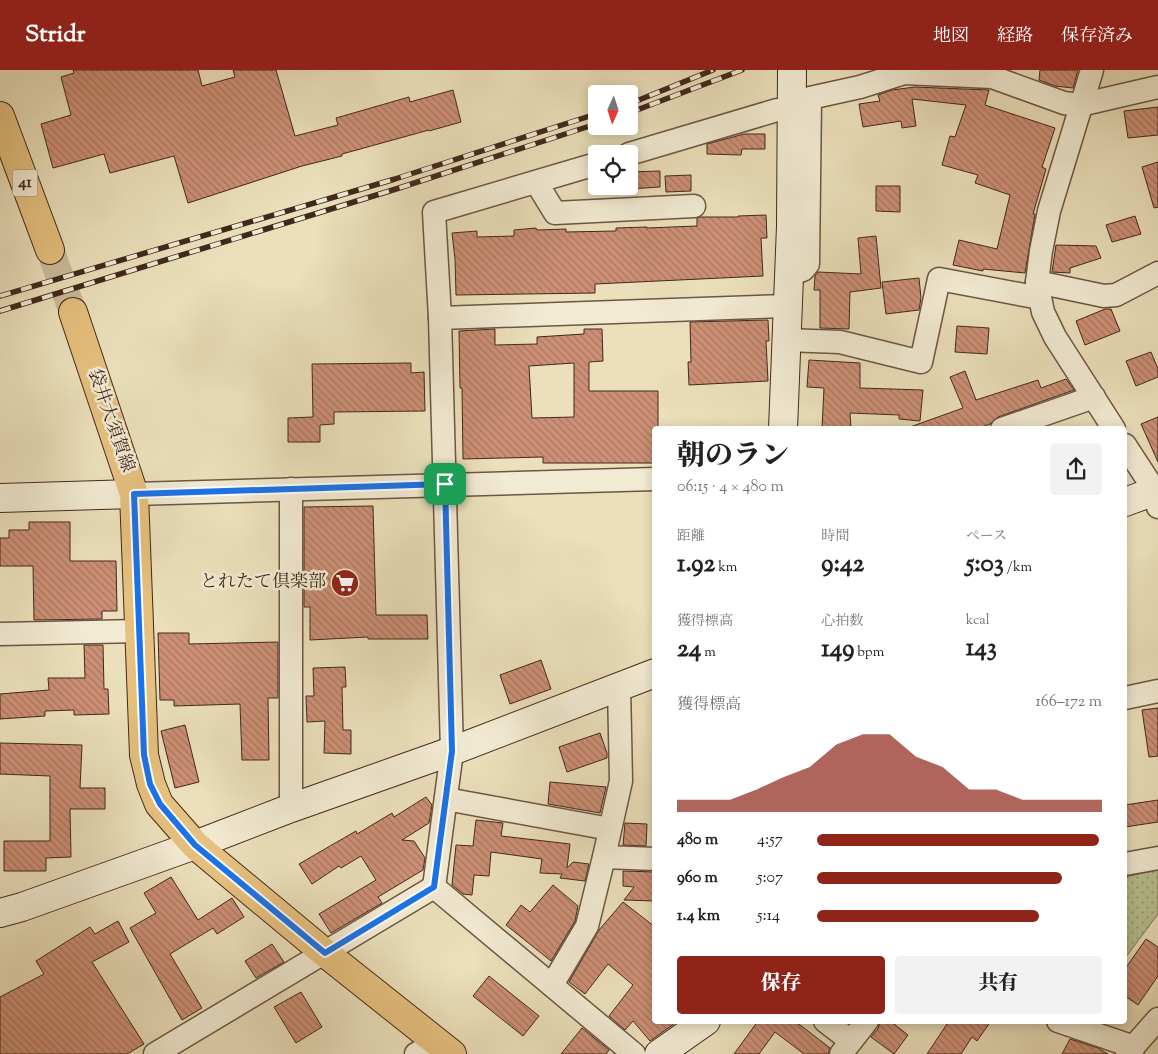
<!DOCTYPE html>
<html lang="ja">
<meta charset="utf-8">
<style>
body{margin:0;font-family:"Sorts Mill Goudy","Noto Serif JP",serif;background:#f2f2f2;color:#222;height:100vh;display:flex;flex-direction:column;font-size:19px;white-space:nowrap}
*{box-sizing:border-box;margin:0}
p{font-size:16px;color:#767676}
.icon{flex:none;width:28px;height:28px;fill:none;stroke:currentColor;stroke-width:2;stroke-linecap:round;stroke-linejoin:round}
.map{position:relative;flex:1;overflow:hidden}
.drawer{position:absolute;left:652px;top:356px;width:475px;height:598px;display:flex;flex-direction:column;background:#fff;border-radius:5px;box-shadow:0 2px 12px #0003}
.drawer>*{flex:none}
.needle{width:32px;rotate:183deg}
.controls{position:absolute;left:588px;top:15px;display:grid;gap:10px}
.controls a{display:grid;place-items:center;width:50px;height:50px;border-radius:5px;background:#fff;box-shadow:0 2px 12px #0003;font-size:25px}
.pin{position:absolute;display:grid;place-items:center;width:42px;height:42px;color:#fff;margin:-21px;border-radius:10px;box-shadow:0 2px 8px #0006}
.round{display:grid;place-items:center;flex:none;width:52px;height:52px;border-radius:5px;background:#f2f2f2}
.summary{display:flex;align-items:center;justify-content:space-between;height:85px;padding:0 25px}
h1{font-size:28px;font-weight:800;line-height:38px}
.figures{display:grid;grid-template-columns:repeat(3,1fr);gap:8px;height:85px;padding:5px 25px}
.figures div{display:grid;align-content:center}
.figures b{font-size:25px;font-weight:800}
.figures small{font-size:14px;font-weight:400}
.figures p{font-size:14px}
.chart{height:140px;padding:10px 25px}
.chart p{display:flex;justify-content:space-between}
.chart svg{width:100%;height:90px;margin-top:5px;fill:#8f2418;opacity:.7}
.primary-button{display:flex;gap:10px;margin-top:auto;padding:10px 25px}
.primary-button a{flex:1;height:58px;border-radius:5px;background:#8f2418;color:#fff;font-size:20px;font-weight:800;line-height:58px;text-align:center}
.primary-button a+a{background:#f2f2f2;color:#222}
ul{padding:0 25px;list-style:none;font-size:16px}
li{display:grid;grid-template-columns:80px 60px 1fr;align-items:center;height:38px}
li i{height:12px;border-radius:6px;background:#8f2418}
header{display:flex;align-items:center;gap:30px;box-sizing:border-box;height:70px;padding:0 25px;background:#8f2418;color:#fff}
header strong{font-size:24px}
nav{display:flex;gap:28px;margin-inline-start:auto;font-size:18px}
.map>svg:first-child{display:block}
</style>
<header>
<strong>Stridr</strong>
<nav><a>地図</a><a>経路</a><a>保存済み</a></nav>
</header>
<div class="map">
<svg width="1158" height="984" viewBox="0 0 1158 984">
<defs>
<pattern id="park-dots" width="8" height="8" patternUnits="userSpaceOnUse" patternTransform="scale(1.25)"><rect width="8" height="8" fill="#b8c290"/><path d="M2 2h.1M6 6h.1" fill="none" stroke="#979e75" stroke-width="1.8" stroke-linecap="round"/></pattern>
<pattern id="building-back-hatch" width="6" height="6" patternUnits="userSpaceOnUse" patternTransform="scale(1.25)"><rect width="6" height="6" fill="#cd9076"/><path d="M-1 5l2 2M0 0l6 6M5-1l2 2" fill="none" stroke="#a87660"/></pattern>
</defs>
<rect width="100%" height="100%" fill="#ebe0bb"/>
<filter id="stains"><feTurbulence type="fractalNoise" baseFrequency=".004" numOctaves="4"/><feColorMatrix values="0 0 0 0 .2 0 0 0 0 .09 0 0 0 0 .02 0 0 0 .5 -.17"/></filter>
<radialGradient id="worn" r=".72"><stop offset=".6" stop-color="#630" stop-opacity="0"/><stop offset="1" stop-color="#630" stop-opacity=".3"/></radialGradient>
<path fill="url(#park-dots)" stroke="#7c7556" d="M1158,800V844L1125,888V807Z"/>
<g fill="url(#building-back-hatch)" stroke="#41281c" fill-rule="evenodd">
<path d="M73,0H198L202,16L235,7L233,0H276L295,66L338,55L336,48L409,27L410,32L453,20L461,52L429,61V60L342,84V86L302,96L188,133L174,86L110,103L104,84L53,98L41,54L71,45L61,7L74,3Z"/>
<path d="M1040,0H1078L1073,18L1055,16L1039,10Z"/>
<path d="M915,17L989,20L985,35L1055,58L1042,97L1046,99L1033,144H1035L1025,203L983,199V201L953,195L959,170L997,179L1010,125L975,113L978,105L942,95L950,66L955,67L966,35L912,29L916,56L902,58L901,51L863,57L859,34L880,31L878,25L892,20Z"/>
<path d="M1158,37V65L1128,68L1124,41Z"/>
<path d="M744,64H765V79H742L741,85L707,84V74Z"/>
<path d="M1158,92V137L1154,138L1142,97Z"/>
<path d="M660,101V117L629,119V102Z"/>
<path d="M691,105V121L666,122L665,106Z"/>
<path d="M876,116H900V142L876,141Z"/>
<path d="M766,145L767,168H761L763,206L595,214V223L456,225L455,189L452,163L477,161V167L514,166V160L536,158L537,160L566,159V162L616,161V158L647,157V158L697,156V148L701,147H738V146Z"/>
<path d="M1135,146L1141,164L1112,172L1106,155Z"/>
<path d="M876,166L881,218L850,222L849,259L820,258V220H814L815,206L818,202L861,204L858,168Z"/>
<path d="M1056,175L1096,176L1101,188L1070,198V203L1052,202Z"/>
<path d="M919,208L921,228L919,240L886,244L882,212Z"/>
<path d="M1105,239H1111L1120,261L1085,275L1076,251Z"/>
<path d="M768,250L769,271H766L768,311L689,315L688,292H691L690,252Z"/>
<path d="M957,256L989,258L987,284L955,282Z"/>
<path d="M495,259V275L537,274V267L584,264V259H602L603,291L589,292V321H658V359H655V393H543V387L463,389L462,318H460L459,261ZM574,293V347L532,348L529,296Z"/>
<path d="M1151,282L1158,299V307L1136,316L1126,291Z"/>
<path d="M809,290L860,293V318L923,320L920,351L899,349V345L850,343L851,359H822L824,318L807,317Z"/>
<path d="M411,293V303L424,302L425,341L334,342V354L320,355V372H288V348L313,347L312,294Z"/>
<path d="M965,301L976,330L1038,310L1041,318L1066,309L1074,320L998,347L990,354L977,359H910V357L963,338L950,307Z"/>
<path d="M1158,347V392L1141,354Z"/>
<path d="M373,436L376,545H427L428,569H368V567L310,570V537H304V437Z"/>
<path d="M29,452H70V491H116L117,541H102V549L34,550L33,496H0V468H9V460H29Z"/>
<path d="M158,563H189V574L278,572V628H268L269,690H242L240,634L174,636V630H160Z"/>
<path d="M84,575H103L104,619H108L109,644L74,645V640L45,641V646L0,649V624L49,620L48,608H85Z"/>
<path d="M541,590L551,619L510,634L500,605Z"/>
<path d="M345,597L346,617H342L343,660H351V684L324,683L325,651L307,652L306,626H314L313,598Z"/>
<path d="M1158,638V686L1149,687L1142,640Z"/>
<path d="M185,655L199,712L175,718L161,661Z"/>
<path d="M600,663L607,683V688L567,702L559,677Z"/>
<path d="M0,673L82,675L80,718H105V739H70L71,787L46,788V801H4V771H50V706L0,704Z"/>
<path d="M550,712L606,717L600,743L548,734Z"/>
<path d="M426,727L432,735L429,753L402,770L414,771L425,788L423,800L378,827L382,833L331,863L319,844L376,810L361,786L341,798L339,796L312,814L299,794L356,761L357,764L392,743L394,747Z"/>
<path d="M1158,730V752L1125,757V735Z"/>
<path d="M476,750L503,753L501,766L570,774L567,798L573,792L589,794L585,811L560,808L562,804L540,803L542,789L491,782L489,806L474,805L472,825L463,824L452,815L456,775L473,776Z"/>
<path d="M625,753L647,754L646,776L623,775Z"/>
<path d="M623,801L655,802V831L624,830L634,817L623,816Z"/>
<path d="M171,807L198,850L232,828L244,847L217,864L213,858L170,884L202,938L182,950L130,858L156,843L144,823Z"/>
<path d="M553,815L578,836L575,851L551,891L506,855L521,835L530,842Z"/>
<path d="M623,832L655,857V951H678L650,971L633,951L625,960L609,946L633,915L608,894L585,924L569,912L599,860Z"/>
<path d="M118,851L129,872L92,892L144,974L127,984H0V927L44,904L36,891L90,857L95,864Z"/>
<path d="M1146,869L1158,877V906L1138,935L1125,926V899Z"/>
<path d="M272,874L284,892L256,908L245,891Z"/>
<path d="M489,906L539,946L523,966L473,926Z"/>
<path d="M301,922L322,957L296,973L274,937Z"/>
<path d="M758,951H795L830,978L828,984H804L775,962L759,984H734Z"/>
<path d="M880,951H890L908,965L894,984L871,967L878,959Z"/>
<path d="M949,951H991L977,971L972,967L961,984H927Z"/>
<path d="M582,958L609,980L606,984H561Z"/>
<path d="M1070,969L1098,978L1108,984H1062Z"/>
</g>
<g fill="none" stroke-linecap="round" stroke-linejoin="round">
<path stroke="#c9bb9b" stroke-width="28" stroke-dasharray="28 14" stroke-linecap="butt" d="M50,180L73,242"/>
<defs>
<g id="street">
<path d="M1092,0L1049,141L1041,181L1037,212L1043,242L1055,267L1114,359"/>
<path d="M629,84L777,40"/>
<path d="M536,112L555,143L694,136"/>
<path d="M789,204L803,200L808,194L810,28L860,17L904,3L992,7L1064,33L1080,35L1158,17"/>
<path d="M1037,212L1104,226L1116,225L1158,203"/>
<path d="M440,248L787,236"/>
<path d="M786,270L840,272L921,292L939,209L1040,228"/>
<path d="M1002,359L1094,327"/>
<path d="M1125,375L1155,421L1158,437"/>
<path d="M291,419V738"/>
<path d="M134,424L655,409"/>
<path d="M0,564L139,561"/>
<path d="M1125,628L1158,621"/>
<path d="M446,729L610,759"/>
<path d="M604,787L655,789"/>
<path d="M1125,794L1158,788"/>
<path d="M434,817L452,681L440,248L434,142L596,94"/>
<path d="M434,817L634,984"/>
<path d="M552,915L587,856L604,787L621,711L619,616"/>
<path d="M825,951L851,971"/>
<path d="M1058,951L1134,977"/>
<path d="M155,984L434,817"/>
<path d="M416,984L437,971"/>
<path d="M841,984L867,951"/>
<path d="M1127,984L1158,949"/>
</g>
<g id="secondary">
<path d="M783,359L791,156L792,0"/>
<path d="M0,428L134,424"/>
<path d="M1125,432L1158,420"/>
<path d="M0,843L22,837L195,775L291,738L452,681L655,603"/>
<path d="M659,984L706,951"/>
</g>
<g id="primary">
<path d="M0,46L50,180"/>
<path d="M73,242L134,424L144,685L151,714L159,734L195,775L325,883L452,984"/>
</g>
</defs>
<use href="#street" stroke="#6c5644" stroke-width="25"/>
<use href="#secondary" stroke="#41281c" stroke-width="30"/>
<use href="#primary" stroke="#41281c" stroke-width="30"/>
<use href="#street" stroke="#f2ebd3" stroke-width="22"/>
<use href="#secondary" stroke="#f2ebd3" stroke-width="28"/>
<use href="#primary" stroke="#e6c07e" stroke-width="28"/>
<defs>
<g id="rail">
<path d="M629,34L713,0"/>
<path d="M629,43L742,0"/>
<path d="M0,226L395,109L596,44"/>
<path d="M0,241L396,119L596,54"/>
</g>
</defs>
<use href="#rail" stroke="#41281c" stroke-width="5.5"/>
<use href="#rail" stroke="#f2ebd3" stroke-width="4" stroke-dasharray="11" stroke-linecap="butt"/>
</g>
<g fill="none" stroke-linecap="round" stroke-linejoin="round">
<defs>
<path id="route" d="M445,414L452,681L434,817L325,883L195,775L160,734L150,714L144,685L134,424Z"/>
</defs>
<use href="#route" stroke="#fff" stroke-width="10"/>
<use href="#route" stroke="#1a73e8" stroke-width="6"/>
</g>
<defs>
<symbol id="supermarket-disc" viewBox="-11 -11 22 22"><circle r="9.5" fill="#8f2418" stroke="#f2ebd3"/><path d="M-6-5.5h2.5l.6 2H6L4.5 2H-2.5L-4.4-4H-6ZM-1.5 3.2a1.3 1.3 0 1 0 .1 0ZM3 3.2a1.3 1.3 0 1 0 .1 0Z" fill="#fff"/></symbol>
</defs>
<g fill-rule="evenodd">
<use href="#supermarket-disc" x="329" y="497" width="32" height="32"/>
</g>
<g text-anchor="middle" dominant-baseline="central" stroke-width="5" stroke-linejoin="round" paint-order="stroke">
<rect fill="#f2ebd3" stroke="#766253" stroke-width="1" x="12.5" y="99.5" width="25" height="27" rx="4"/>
<g font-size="16" font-weight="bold" fill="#41281c">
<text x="25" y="113">41</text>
</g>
<g font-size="18" fill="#41281c" stroke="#f2ebd3">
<text transform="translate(110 351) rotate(71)">袋井大須賀線</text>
</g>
<g font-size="18" fill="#41281c" stroke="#f2ebd3" text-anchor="end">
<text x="326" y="513">とれたて倶楽部</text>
</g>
</g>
<rect width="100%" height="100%" filter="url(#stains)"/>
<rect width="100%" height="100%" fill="url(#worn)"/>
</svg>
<div class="controls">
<a><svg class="needle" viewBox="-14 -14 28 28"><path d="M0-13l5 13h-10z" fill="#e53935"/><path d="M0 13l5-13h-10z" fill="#767676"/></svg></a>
<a><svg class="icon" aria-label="locate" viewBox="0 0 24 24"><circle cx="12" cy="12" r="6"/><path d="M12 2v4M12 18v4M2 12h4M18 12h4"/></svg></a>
</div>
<div class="pin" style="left:445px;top:414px;background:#1e9e55"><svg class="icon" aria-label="arrive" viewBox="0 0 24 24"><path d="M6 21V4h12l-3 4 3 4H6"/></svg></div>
<section class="drawer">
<div class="summary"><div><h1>朝のラン</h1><p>06:15 · 4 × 480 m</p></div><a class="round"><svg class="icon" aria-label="share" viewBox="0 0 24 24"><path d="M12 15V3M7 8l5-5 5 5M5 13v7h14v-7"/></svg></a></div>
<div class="figures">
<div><p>距離</p><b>1.92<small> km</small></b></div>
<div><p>時間</p><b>9:42</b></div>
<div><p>ペース</p><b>5:03<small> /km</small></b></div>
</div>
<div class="figures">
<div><p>獲得標高</p><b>24<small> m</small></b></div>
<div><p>心拍数</p><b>149<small> bpm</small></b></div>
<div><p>kcal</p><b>143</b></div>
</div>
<div class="chart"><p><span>獲得標高</span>166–172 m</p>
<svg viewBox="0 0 160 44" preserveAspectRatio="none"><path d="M0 44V38L10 38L20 38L30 33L40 27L50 22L60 11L70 6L80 6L90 17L100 22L110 33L120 33L130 38L140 38L150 38L160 38V44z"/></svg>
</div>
<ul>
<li><b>480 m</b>4:57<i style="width:99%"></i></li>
<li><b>960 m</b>5:07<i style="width:86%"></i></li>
<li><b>1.4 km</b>5:14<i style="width:78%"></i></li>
</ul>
<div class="primary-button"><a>保存</a><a>共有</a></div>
</section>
</div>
